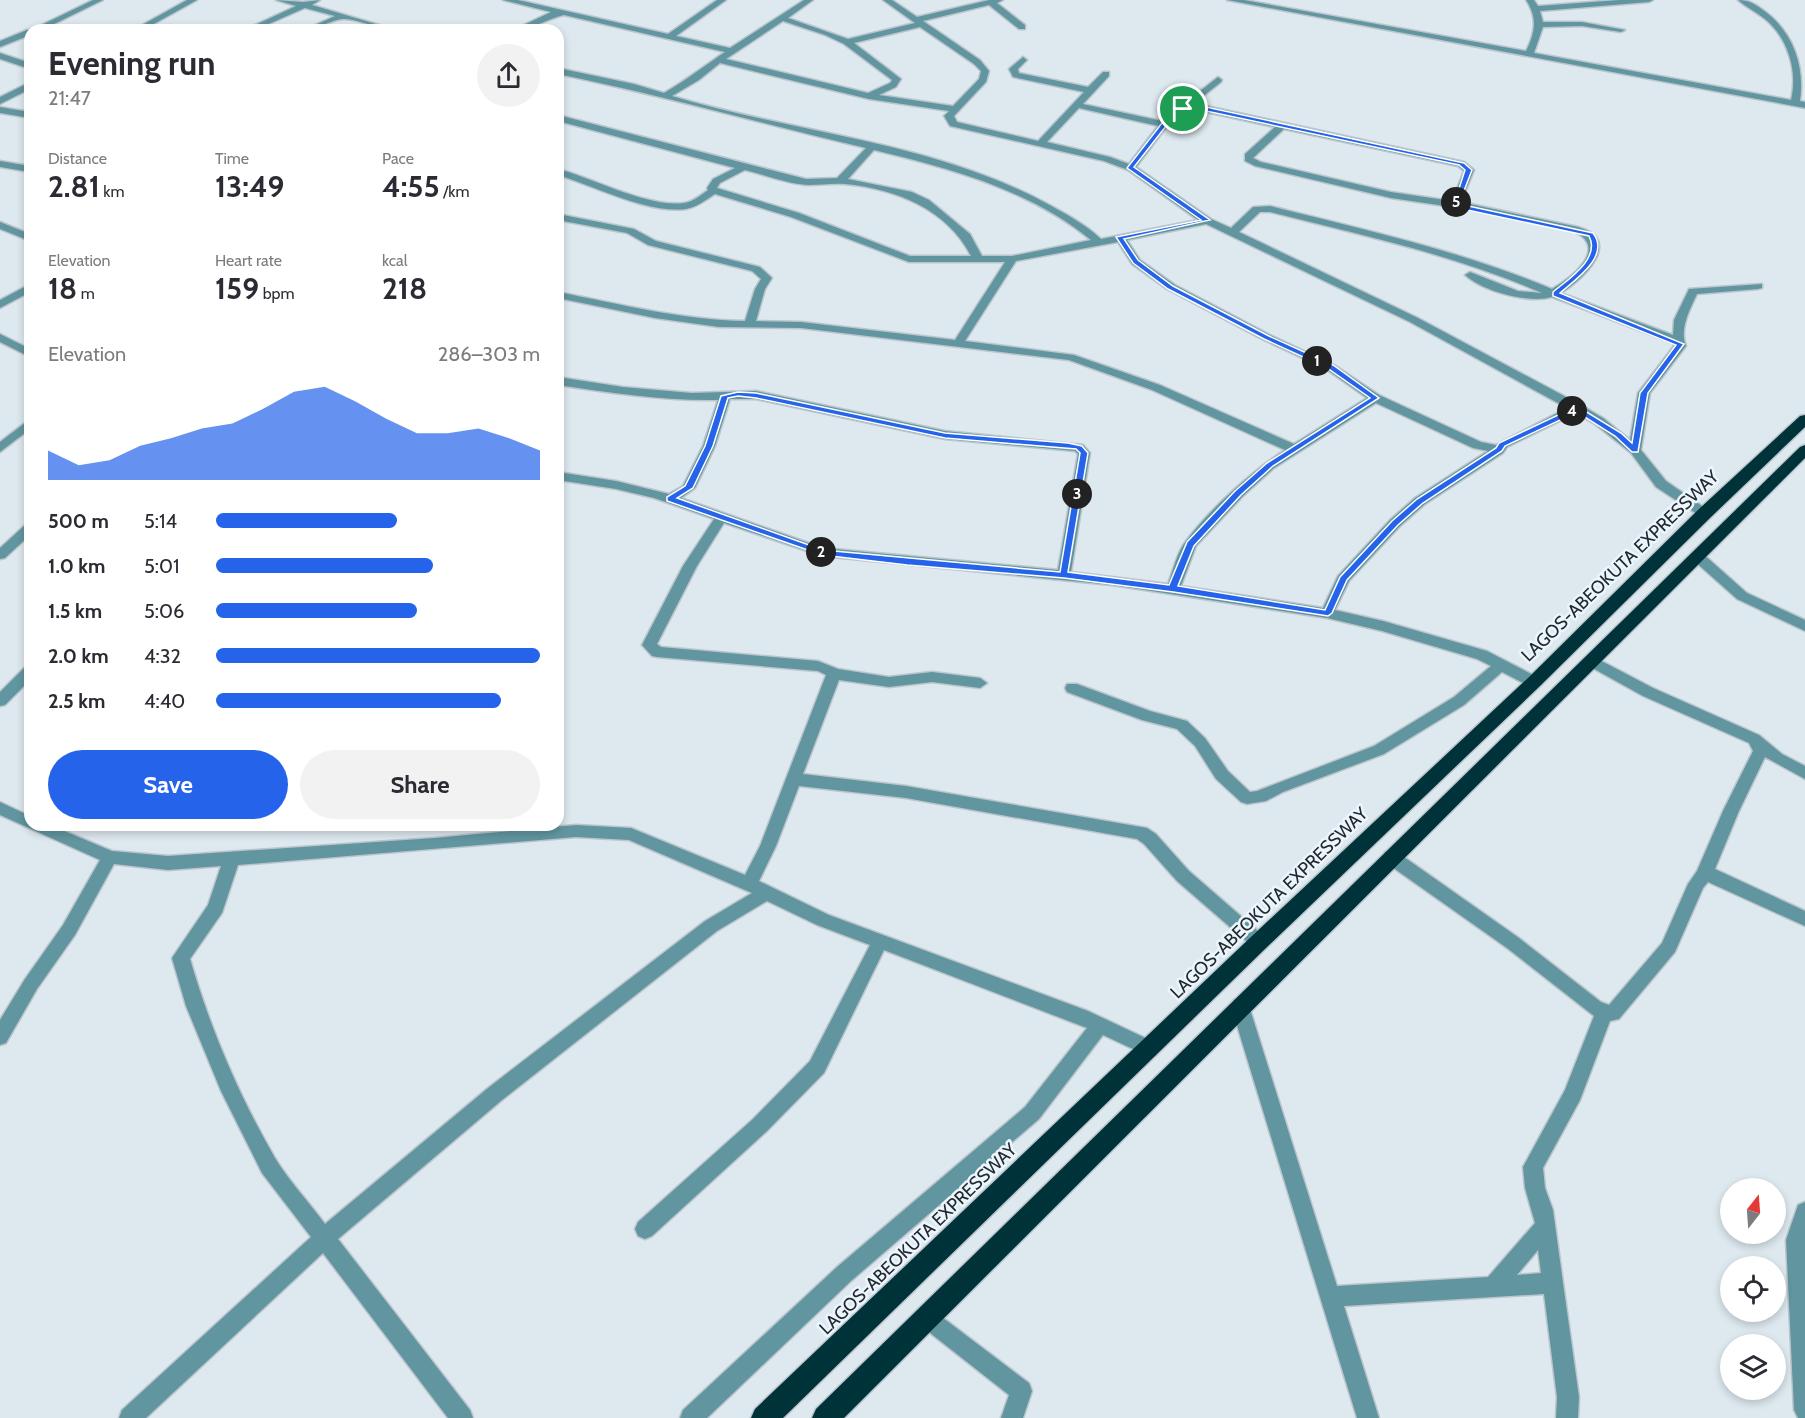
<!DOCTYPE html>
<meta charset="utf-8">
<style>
body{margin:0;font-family:Cabin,sans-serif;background:#f2f2f3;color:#2b2b33;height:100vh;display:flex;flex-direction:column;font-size:22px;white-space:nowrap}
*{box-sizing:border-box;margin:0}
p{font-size:20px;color:#7c7c81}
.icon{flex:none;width:33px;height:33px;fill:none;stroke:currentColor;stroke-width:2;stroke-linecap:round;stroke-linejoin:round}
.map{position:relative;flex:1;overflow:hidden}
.side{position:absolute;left:24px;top:24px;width:540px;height:807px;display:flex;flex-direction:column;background:#fff;border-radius:18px;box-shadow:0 3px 9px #0003}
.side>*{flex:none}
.needle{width:39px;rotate:17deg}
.fabs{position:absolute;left:1720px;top:1178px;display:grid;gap:12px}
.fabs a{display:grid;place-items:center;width:66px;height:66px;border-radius:50%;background:#fff;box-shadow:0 3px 9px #0003;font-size:30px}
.pin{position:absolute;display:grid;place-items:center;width:51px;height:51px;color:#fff;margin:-26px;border:3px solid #fff;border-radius:50%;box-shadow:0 2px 6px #0007}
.km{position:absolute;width:30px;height:30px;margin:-15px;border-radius:50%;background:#222;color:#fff;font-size:16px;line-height:30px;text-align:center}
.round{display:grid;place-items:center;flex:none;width:63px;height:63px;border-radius:32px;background:#f2f2f3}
.headline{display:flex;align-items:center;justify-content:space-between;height:102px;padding:0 24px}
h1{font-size:33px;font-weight:700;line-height:45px}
.metrics{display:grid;grid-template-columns:repeat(3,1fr);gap:9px;height:102px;padding:6px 24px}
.metrics div{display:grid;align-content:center}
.metrics b{font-size:30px;font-weight:700}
.metrics small{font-size:16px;font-weight:400}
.metrics p{font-size:16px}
.chart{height:168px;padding:12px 24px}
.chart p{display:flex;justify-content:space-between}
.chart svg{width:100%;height:108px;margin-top:6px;fill:#2563eb;opacity:.7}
.cta{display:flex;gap:12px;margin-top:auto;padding:12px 24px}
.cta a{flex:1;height:69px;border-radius:36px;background:#2563eb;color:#fff;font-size:24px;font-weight:700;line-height:69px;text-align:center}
.cta a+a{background:#f2f2f3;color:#2b2b33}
ul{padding:0 24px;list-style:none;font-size:20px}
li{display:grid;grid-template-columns:96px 72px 1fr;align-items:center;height:45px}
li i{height:15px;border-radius:8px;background:#2563eb}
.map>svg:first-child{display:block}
</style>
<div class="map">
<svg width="1805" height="1418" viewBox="0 0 1805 1418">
<rect width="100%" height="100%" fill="#dde8ef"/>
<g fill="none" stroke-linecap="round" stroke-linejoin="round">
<defs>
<g id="minor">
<path d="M93,0H103L42,30H30V35L0,47V41L27,30H31Z"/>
<path d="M187,0H197L143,30H133Z"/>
<path d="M276,0L303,2L320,0L312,5L396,30C378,30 363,20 345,19C333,18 318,30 304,30L335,16L305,8L255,30H244L296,6Z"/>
<path d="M503,0H518L668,34L717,0H726L676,36L730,48L804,0H813L788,18L848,39L915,23L883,0H892L917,17L989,0H1003L997,3L1025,25V29H1019L989,5L923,21L980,60L989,71L986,82L954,116L957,122L1038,141L1084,92L1013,77L1009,69L1023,57L1027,60L1018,69L1019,73L1088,87L1103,72H1109V76L1083,104L1162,121L1218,77L1222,80L1221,82L1191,106H1206L1464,162L1474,170L1461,202L1578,227C1624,240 1584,279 1561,293L1673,335L1674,320L1689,289L1762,284V288L1758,289L1697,294C1690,309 1679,329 1686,346L1650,393L1641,450L1666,481L1712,513L1705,517L1700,516L1656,487L1631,453L1595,424L1576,413L1507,447L1503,453L1425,504L1400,526L1349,581L1335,610L1383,621L1487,651L1539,678L1541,682L1539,686H1529L1502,672L1464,705L1384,754L1283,792L1266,801L1247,804L1241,802L1216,779L1195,746L1177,729L1142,720L1067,692L1065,688L1067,684H1077L1150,711L1187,721L1205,738L1228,771L1250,792L1257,791L1374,746L1454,697L1491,666L1477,659L1382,631L1327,618L1112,585L822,556L724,523L697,566L657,644L661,647L818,661L838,669L889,677L932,672L980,678L987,683L980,688L932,682L889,687L839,680L803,774L906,786L1147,828L1156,834L1189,871L1265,937L1268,942L1265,947L1259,949L1253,947L1177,881L1144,844L1137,839L906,798L799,786L776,846L759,881L829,915L1088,1011L1156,1043L1159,1049L1156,1055L1150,1057L1103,1035L1039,1119L851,1281L707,1418H680L683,1410L837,1267L1025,1107L1087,1028L884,950L824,1073L767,1131L652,1236L645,1239L638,1236L635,1229L638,1222L753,1119L810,1061L870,945L817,925L767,901L717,931L502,1100L338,1239L470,1410L473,1418H448L323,1253L146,1418H119L122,1410L311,1237L262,1173L221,1091L186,1006L172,958L208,905L221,866L168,870L114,864L75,935L37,989L6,1043L0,1045V1020L25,979L63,925L100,860L0,815V802L30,816V825H50L112,851L168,856L435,838L576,825L631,828L745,875L760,846L826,675L818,671L657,657L652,656L642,645L683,566L714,519L654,498L616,489L558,480V472L616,481L669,494L683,486L703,446L718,400C664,401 611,393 558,385V377L623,387L692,393L756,391L945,431L1083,445L1090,453L1071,572L1168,584C1173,571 1177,552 1186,541C1211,508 1251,472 1285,450L1152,390L1069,360L801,328L719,327L655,318L558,298V292C620,304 682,320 745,321L755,289L761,279L752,271L648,245L627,233L558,220V214L634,229L656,241L760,267L772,278L765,289L756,321L801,322L955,340L1005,262H909L791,217L715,194C706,200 697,207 686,209C647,214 595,186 558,175V169C593,178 649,208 684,203C693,202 701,195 708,190L707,188L713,179L735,168L558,121V115L806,179L837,178L866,148C763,124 661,95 558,74V68L634,84L664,93C685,81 704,66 725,52L564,15C547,19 531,30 513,30L551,12ZM783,21L825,35L844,44L892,80L890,83L868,93L726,59ZM920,27L974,64L981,71L979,79L953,106L879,95L896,87L901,79L854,43ZM720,63L869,99L949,111L944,116L950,126L1104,161L1128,170L1198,220L1101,239C1084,223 1064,213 1044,202C929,141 795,133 672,96L699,80ZM1079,108L1158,126L1129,164L1110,157L1047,142ZM1185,112H1206L1275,127L1245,154V161L1255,166L1391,198L1472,210L1575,232C1609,249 1571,278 1552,289C1462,251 1365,230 1270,206L1253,207L1231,228L1211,219L1136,167L1167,126ZM1284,129L1458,166L1464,171L1452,201L1391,192L1261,162L1253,158ZM874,150C950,168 1030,190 1091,240L1012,256H982L970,234L929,200L912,192L848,179ZM745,170C765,175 788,184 808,185C820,185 833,183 845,184C896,189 947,209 971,256H910L799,213L717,188L720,183ZM1260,212H1270C1362,235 1455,255 1542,293L1518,291L1470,272L1465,275C1482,291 1529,304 1552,297L1673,343L1674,346L1638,393L1630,440L1603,418L1581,405L1418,318L1239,232ZM1206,224L1410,322L1567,408L1496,445L1481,442L1379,395L1334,365L1270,335L1175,285L1140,260L1127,240ZM1118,242L1132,264L1167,289L1262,339L1326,369L1367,398L1294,444L1160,385L1074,355L965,341L1016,261ZM730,399H756L945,439L1075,451L1078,454L1058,570L823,548L681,498L695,488L715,446ZM1376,403L1473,448L1488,451L1415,498L1390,520L1338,576L1323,608L1181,586L1196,546L1243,496L1274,468ZM576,837L629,840L752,893L705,921L488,1088L325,1224C309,1202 289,1181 275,1158C239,1096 210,1028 190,959L222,913L238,865Z"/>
<path d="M1227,0H1244L1526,51C1535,33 1538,18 1526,0H1534L1538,6L1619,0H1653L1649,2L1540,11L1543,22H1582L1625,30L1621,32L1582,26L1543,27L1534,53L1791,100C1798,71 1788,38 1765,19C1756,12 1746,7 1738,0C1749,0 1755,4 1763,10C1793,31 1805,66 1800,101L1805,102V108Z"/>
<path d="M0,53L30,63V69L0,59Z"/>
<path d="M30,82V89L0,104V97Z"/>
<path d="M0,107L30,112V118L0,113Z"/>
<path d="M0,161L30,166V172L0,167Z"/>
<path d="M0,222L30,234V241L0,229Z"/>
<path d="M30,284V292L0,308V300Z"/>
<path d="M0,334L30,349V357L0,342Z"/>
<path d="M30,419V429L0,452V442Z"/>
<path d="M30,524V535L5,558L0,559V548L25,525Z"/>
<path d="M1697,552L1702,553L1747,593L1805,620V631L1737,599L1692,559L1690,556L1692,553Z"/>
<path d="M1592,656L1653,688L1759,735L1782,754L1805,766V779L1765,757L1739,811L1715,869L1805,911V926L1708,882L1703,888L1675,952L1619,1019L1610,1021L1580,1100L1543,1168L1545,1188L1553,1210L1563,1283L1579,1397L1578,1418H1556L1557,1397L1544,1294L1344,1306L1379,1418H1357L1231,1006L1234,1000L1240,998L1246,1000L1249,1006L1337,1286L1488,1277L1535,1223L1525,1188L1523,1167L1565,1090L1594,1016L1507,948L1385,862L1383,857L1385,852L1391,850L1397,852L1519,938L1601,1002L1609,1005L1662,943L1688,884L1697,871L1723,811L1753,751L1749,743L1643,696L1587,665L1585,661ZM1538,1250L1541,1273L1517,1275Z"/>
<path d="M30,666V680L5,705L0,706V692L25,667Z"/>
<path d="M1805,1202V1418H1798L1794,1410L1786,1240L1798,1205Z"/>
<path d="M927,1308L934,1311L1029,1383L1032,1391L1023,1418H1001L1009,1395L920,1325L917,1318L920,1311Z"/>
</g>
<g id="highway">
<path d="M1805,415V427L1711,517L1540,686L1266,948L783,1418H751L755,1409L1252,936L1528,678L1699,509L1800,416Z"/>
<path d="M1805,445V458L844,1418H812L816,1409L1800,447Z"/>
</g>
</defs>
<use href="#minor" stroke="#bcc5cc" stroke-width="3"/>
<use href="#highway" stroke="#bcc5cc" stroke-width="3"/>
<use href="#minor" fill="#6196a0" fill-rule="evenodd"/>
<use href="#highway" fill="#00323a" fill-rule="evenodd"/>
</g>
<path fill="#2563eb" stroke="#fff" stroke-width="1.5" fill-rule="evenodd" d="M1181,107H1206L1464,163L1472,170L1459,204L1593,233C1611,256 1575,280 1560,293L1684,344L1648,393L1638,452H1632L1615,436L1577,412L1505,446L1502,451L1423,503L1398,525L1347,580L1332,613L1328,616L1173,592L1064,578L907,565L822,555L667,501V497L685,486L705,446L721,396L738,392L756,393L945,433L1068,443L1082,446L1088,453L1068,572L1169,585L1187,542L1235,491L1267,463L1370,398L1327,368L1264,339L1168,289L1133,263L1116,237L1201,220L1127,168L1162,123ZM1184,110L1206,111L1459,165L1465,170L1453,207L1589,236C1601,259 1567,280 1553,292V296L1676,345L1640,393L1632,443L1621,433L1577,406L1499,443L1496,448L1417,499L1392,521L1340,577L1325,610L1178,586L1194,546L1241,495L1273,466L1379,398L1333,365L1269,336L1173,286L1138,260L1124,239L1210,220L1134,167L1166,126ZM738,396L756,398L945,438L1076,449L1080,453L1060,572L823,550L677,498L693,488L713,446L728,398Z"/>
<g text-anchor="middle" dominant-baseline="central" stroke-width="5" stroke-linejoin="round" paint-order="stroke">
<g font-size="18" fill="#24282b" stroke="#eaf5fd">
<text transform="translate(1620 566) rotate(-44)">LAGOS-ABEOKUTA EXPRESSWAY</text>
<text transform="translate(1269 903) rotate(-44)">LAGOS-ABEOKUTA EXPRESSWAY</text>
<text transform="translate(918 1239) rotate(-44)">LAGOS-ABEOKUTA EXPRESSWAY</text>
</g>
</g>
</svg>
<div class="fabs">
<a><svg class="needle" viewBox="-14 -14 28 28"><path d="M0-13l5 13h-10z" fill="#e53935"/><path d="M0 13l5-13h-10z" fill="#7c7c81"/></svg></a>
<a><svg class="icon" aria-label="locate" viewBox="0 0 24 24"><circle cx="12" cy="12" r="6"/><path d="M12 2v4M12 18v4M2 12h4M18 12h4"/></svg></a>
<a><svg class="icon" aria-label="layers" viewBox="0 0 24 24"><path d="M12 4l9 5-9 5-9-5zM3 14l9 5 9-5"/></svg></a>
</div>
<div class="pin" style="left:1183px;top:109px;background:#1e9e55"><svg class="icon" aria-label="arrive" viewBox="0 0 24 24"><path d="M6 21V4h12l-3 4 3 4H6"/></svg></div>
<b class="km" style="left:1317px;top:361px">1</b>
<b class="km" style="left:821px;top:552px">2</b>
<b class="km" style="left:1077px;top:494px">3</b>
<b class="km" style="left:1572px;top:411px">4</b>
<b class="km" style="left:1456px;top:202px">5</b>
<section class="side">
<div class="headline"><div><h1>Evening run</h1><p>21:47</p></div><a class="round"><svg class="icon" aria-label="share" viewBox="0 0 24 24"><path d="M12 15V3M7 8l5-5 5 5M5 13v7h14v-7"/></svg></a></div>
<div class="metrics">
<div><p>Distance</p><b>2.81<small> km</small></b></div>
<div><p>Time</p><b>13:49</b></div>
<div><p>Pace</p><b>4:55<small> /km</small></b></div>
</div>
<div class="metrics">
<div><p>Elevation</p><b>18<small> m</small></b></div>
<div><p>Heart rate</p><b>159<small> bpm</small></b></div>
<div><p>kcal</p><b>218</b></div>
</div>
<div class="chart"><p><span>Elevation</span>286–303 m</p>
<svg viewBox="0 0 160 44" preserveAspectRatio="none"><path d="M0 44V32L10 38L20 36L30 30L40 27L50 23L60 21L70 15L80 8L90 6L100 12L110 19L120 25L130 25L140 23L150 27L160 32V44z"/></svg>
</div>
<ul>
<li><b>500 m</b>5:14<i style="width:56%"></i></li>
<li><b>1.0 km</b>5:01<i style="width:67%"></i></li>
<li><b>1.5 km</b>5:06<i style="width:62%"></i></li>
<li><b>2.0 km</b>4:32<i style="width:100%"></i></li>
<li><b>2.5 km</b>4:40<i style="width:88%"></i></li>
</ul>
<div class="cta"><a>Save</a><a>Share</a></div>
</section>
</div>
